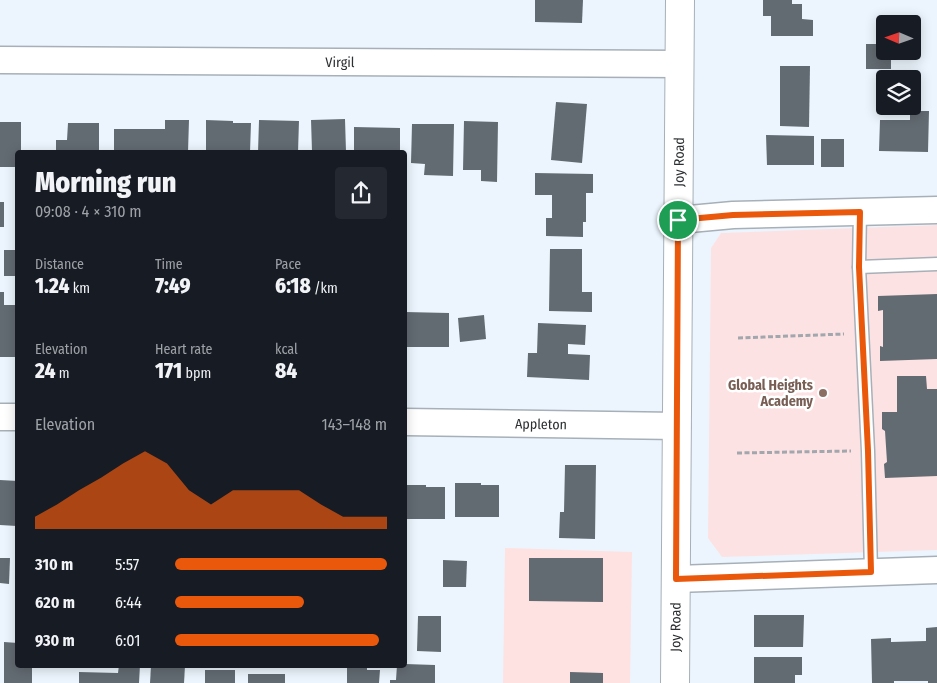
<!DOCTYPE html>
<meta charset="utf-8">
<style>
body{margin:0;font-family:"Fira Sans Condensed",sans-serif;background:#242831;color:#f1f3f6;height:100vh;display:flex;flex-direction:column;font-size:19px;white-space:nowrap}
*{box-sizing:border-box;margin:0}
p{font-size:16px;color:#9ea1a6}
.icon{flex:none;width:28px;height:28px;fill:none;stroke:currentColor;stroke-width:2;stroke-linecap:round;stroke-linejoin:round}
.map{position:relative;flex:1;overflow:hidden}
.drawer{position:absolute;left:15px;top:150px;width:392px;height:518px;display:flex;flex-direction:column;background:#171b24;border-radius:5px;box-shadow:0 2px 12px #0003}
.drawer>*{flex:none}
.needle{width:32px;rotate:272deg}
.buttons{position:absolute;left:876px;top:15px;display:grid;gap:10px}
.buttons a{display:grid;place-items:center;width:45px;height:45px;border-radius:5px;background:#171b24;box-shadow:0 2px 12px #0003;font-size:25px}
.pin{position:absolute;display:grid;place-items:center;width:42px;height:42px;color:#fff;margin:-21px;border:2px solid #fff;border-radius:50%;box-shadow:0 1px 5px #0007}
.round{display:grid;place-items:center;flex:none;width:52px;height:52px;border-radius:5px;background:#242831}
.head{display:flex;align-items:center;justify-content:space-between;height:85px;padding:0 20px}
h1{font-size:28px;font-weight:800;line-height:38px}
.metrics{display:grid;grid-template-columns:repeat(3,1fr);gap:8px;height:85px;padding:5px 20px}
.metrics div{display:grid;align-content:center}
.metrics b{font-size:21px;font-weight:800}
.metrics small{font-size:14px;font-weight:400}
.metrics p{font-size:14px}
.chart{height:140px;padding:10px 20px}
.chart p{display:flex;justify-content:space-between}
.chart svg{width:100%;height:90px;margin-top:5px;fill:#ea580c;opacity:.7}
ul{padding:0 20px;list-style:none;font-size:16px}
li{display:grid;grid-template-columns:80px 60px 1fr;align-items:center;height:38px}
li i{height:12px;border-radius:6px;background:#ea580c}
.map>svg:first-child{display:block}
</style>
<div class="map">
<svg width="937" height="683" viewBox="0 0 937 683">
<rect width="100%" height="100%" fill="#ecf5fd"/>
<path fill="#fee2e1" d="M505,548L632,552L630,683H503Z"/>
<path fill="#fde2e3" d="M937,225V550L722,557L708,538L711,248L721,233Z"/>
<g fill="#636b72">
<path d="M535,0H583L582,23L535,22Z"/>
<path d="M763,0H792V4H802V19L813,20V36H771V16H763Z"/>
<path d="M866,44H885V51H891V69H866Z"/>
<path d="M780,66H810L809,127L780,126Z"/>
<path d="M556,102L587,104L582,163L551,160Z"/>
<path d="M910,111H929L928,152L879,151L880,120H910Z"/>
<path d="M345,119L346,152H312L311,120Z"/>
<path d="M165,120H189L188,152H114V129H165Z"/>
<path d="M206,120L233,121V123H251L250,152H206Z"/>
<path d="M259,120L299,121L298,152H258Z"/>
<path d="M464,121L498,122L497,182L481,181V170H463Z"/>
<path d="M0,122H21V152H18V167H0Z"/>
<path d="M68,123H99V152H56V140H67Z"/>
<path d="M412,124H454L453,176L424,175L425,164L411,163Z"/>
<path d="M354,127L400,128V152H354Z"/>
<path d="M766,135L814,136V165H767Z"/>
<rect x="821" y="139" width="23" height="28"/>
<path d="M535,173L593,174V193H586V222H583V237L546,236V218H552V195H535Z"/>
<rect x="0" y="202" width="4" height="25"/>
<path d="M550,249H582V292H592V312L549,311Z"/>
<rect x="4" y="250" width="14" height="26"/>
<path d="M0,292H4V305H15V357H0Z"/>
<path d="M937,294V359L880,361V346L883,347V310L878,311V296Z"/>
<path d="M405,312L449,313V347H405Z"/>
<path d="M484,315L486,339L460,342L458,318Z"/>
<path d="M538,323L586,325L585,345L568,344V354L590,355L589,380L527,377L528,353H537Z"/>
<path d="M897,376H926L927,389H937V476L885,478L884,464L887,462L885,431L882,429V412H897Z"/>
<path d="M565,465H596L595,539L559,538L560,512H564Z"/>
<path d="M0,480L18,481L17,526L0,525Z"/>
<path d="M455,483H481V485H499V517H455Z"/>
<path d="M405,485H426V487H445V519H405Z"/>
<path d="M0,558H10L9,584L0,583Z"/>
<path d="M529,558H603V602L529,601Z"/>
<path d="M443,560L467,561L466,587H443Z"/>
<path d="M754,615H804L803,647H754Z"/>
<path d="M418,616H441V652L417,651Z"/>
<path d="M937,627V683H928V681H894V683H872L871,639L891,638V642L926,641V628Z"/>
<path d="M4,642L18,643V665H32V683H4Z"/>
<path d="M754,657H802V675H795V683H754Z"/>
<path d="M405,664L435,665V683H390V680H396L397,665H405Z"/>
<path d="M119,665H140L139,683H79V672L118,673Z"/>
<path d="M347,665H367V670H380L379,683H347Z"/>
<path d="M151,666H185L184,683H150Z"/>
<rect x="205" y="670" width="30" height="13"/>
<path d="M570,672L603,673V683H570Z"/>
<rect x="248" y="674" width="37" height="9"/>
</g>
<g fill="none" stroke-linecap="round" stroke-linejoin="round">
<defs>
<g id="lane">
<path d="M860,212L859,267L868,451L871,571"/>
<path d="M859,267L937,264"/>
</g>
<g id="street">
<path id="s1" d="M0,60L679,64"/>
<path d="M679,220L733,215L937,210"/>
<path d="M0,417H18"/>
<path id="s2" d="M405,422L677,426"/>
<path d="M676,579L937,570"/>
</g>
<g id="secondary">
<path id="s3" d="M675,683L680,0"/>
</g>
</defs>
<use href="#lane" stroke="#a7b0b8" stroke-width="15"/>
<use href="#street" stroke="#a7b0b8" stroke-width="29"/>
<use href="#secondary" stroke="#a7b0b8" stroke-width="30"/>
<g stroke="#a1a7ad" stroke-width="3" stroke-dasharray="5 2.5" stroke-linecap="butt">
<path d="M738,338L844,334"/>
<path d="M737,453L851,451"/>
</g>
<use href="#lane" stroke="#fff" stroke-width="12"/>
<use href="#street" stroke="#fff" stroke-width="26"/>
<use href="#secondary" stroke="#fff" stroke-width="28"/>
</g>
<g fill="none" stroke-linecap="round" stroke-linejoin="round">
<defs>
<path id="route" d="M860,212L859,267L868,451L871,572L676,579L678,220L733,215Z"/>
</defs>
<use href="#route" stroke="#fff" stroke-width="10"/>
<use href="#route" stroke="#ea580c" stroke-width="6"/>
</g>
<circle fill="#8d6e63" stroke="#fff" stroke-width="2" cx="823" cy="393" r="5"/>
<g text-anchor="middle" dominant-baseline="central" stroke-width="5" stroke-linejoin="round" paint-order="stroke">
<g font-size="14" fill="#2d3033" stroke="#fff">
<text stroke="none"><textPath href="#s1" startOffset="340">Virgil</textPath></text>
<text stroke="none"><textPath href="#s3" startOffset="521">Joy Road</textPath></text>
<text stroke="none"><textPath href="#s2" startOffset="136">Appleton</textPath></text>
<text stroke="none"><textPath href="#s3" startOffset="56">Joy Road</textPath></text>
</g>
<g font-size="14" font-weight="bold" fill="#785e54" stroke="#fff" text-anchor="end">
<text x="813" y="385">Global Heights<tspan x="813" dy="16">Academy</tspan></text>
</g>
</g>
</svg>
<div class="buttons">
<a><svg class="needle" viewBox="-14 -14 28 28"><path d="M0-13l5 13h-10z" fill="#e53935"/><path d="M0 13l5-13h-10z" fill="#9ea1a6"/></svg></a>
<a><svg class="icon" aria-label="layers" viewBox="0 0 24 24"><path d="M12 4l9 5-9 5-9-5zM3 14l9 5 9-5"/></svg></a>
</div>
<div class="pin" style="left:678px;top:220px;background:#1e9e55"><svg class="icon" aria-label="arrive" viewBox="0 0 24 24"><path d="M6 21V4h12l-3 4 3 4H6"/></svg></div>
<section class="drawer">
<div class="head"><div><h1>Morning run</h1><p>09:08 · 4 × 310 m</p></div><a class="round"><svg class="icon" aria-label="share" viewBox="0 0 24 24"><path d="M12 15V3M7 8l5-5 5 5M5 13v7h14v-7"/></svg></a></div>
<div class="metrics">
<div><p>Distance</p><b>1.24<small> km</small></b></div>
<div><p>Time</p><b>7:49</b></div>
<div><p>Pace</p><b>6:18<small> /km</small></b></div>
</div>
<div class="metrics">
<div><p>Elevation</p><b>24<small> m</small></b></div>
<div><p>Heart rate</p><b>171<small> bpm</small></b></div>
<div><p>kcal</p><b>84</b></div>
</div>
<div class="chart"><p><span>Elevation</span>143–148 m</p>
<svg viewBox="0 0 160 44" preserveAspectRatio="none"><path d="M0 44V38L10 32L20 25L30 19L40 12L50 6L60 12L70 25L80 32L90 25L100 25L110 25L120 25L130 32L140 38L150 38L160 38V44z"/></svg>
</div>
<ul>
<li><b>310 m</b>5:57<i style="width:100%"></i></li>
<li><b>620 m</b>6:44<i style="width:61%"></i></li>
<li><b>930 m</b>6:01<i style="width:96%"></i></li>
</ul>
</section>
</div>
